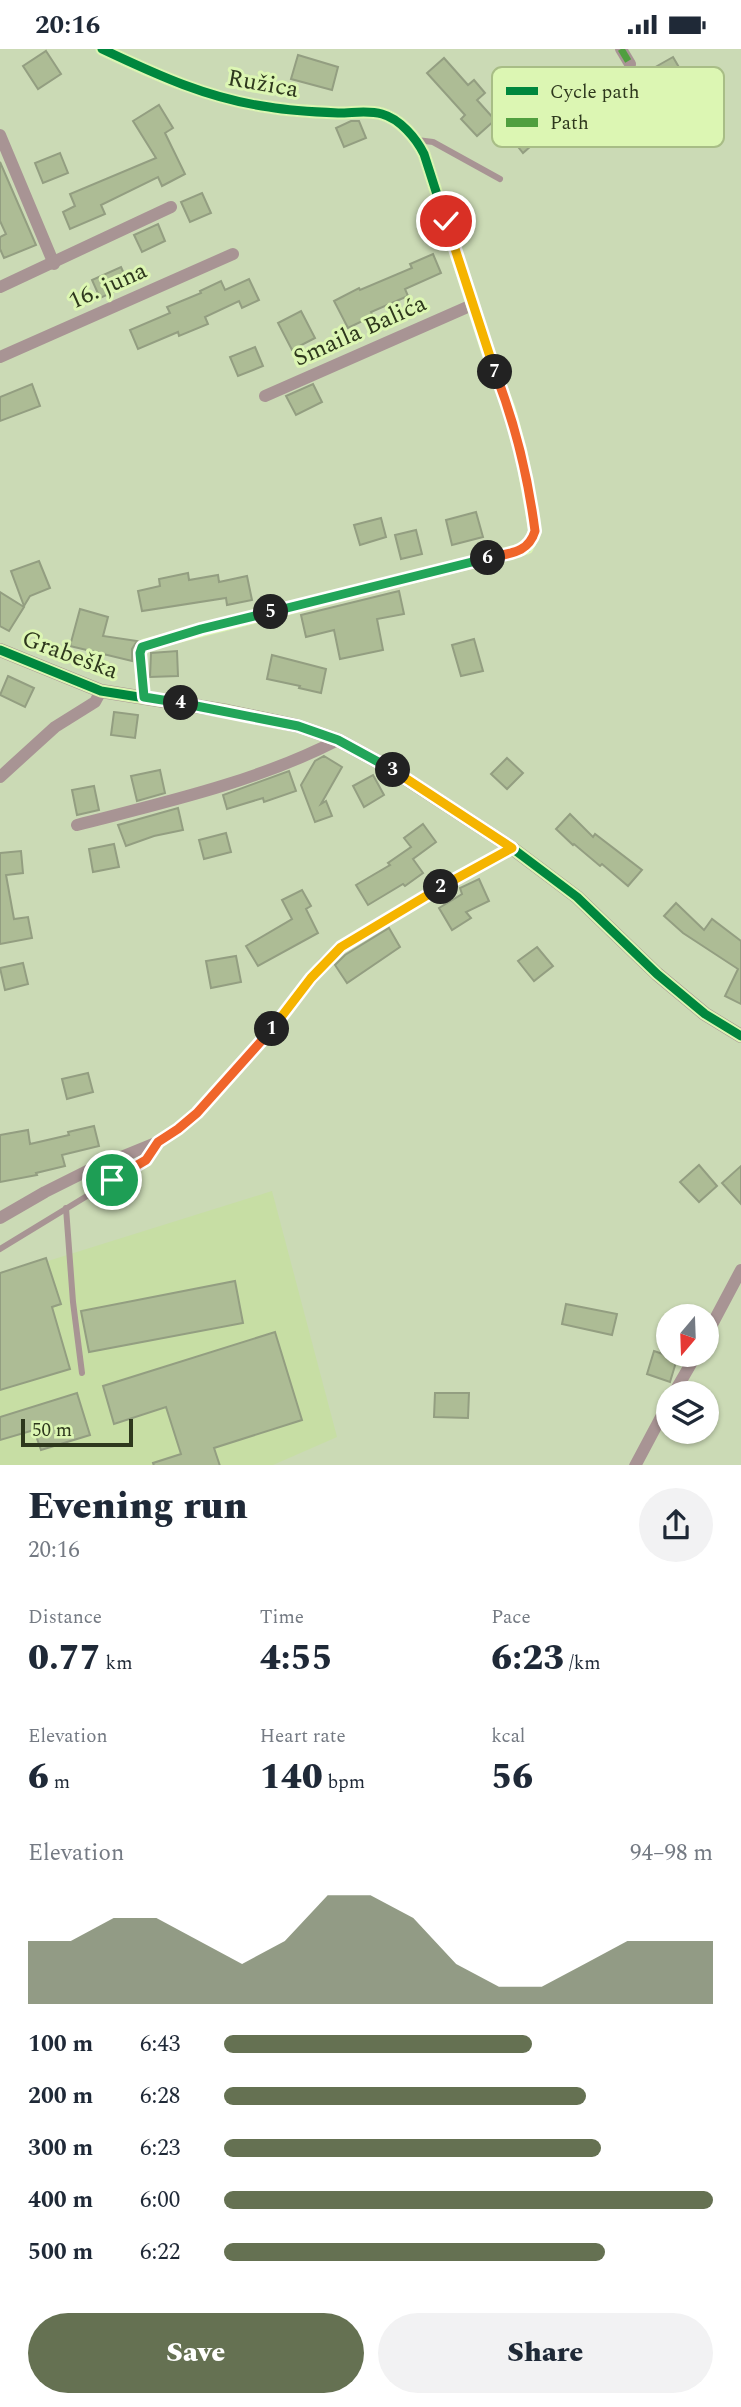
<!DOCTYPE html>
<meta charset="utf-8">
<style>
body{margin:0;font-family:Spectral,serif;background:#f2f2f3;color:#1f2937;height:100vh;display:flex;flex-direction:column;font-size:26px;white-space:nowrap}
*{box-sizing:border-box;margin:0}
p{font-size:23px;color:#747a83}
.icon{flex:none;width:38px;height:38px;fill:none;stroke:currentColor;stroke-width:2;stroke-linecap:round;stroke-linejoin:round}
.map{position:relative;height:1416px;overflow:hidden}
.details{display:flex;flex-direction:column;background:#fff;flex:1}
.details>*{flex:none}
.needle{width:46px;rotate:199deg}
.fabs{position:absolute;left:656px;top:1255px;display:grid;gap:14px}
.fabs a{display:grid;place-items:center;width:63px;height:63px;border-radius:50%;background:#fff;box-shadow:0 2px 5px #0004;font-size:35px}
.scale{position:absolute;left:21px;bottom:18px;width:112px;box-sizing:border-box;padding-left:7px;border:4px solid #2e381d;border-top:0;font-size:19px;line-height:24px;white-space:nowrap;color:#2e381d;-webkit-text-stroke:5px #dcf6b3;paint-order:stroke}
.pin{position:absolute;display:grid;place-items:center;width:60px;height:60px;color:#fff;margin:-30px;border:4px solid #fff;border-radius:50%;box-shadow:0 2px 7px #0007}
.km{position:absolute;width:35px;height:35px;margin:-18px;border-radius:50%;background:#222;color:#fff;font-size:19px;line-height:35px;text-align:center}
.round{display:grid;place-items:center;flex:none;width:74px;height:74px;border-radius:37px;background:#f2f2f3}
.overview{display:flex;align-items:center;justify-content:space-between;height:119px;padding:0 28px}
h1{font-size:38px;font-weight:800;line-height:52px}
.metrics{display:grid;grid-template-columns:repeat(3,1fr);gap:10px;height:119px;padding:7px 28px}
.metrics div{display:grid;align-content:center}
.metrics b{font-size:35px;font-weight:800}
.metrics small{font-size:19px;font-weight:400}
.metrics p{font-size:19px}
.chart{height:196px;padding:14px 28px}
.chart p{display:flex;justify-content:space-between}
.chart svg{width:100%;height:126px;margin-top:7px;fill:#657152;opacity:.7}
.action{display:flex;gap:14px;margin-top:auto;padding:14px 28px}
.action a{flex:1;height:80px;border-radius:42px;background:#657152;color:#fff;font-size:28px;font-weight:800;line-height:80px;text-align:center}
.action a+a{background:#f2f2f3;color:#1f2937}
ul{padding:0 28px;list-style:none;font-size:23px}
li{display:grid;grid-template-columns:112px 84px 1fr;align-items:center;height:52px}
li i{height:18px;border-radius:9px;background:#657152}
.status{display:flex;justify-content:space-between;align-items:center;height:49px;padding:0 35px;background:#fff;direction:ltr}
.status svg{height:19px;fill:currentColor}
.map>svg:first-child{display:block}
</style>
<div class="status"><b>20:16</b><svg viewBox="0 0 49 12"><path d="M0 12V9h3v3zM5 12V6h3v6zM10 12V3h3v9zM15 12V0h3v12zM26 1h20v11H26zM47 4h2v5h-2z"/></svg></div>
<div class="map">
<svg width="741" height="1417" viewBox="0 0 741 1417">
<rect width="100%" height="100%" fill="#cbdab5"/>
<path fill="#c7dea4" d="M272,1142L337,1388L273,1416L0,1417V1227Z"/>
<g fill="#adbc95" stroke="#939e81" stroke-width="2">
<path d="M46,2L61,25L38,40L23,17Z"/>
<path d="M298,6L338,18L332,41L291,30Z"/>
<path d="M673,8L684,27L654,44L643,25Z"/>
<path d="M444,9L468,36L474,31L485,44L477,51L495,71L477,87L461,70L465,66L427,24Z"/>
<path d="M159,56L173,79L165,84L185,125L162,137L158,128L101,156L105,165L70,180L63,163L75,157L70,145L156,109L133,72Z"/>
<path d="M523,71L539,90L523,104L507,84Z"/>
<path d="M351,72H359L366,89L344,98L336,79Z"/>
<path d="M60,104L68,124L43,134L35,114Z"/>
<path d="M0,113L36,196L4,209L0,200V188L6,185L0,172Z"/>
<path d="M202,144L211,164L190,173L181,153Z"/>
<path d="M158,175L165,192L142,203L134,186Z"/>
<path d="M433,205L441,224L405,240L408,247L371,263L373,267L348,279L334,252L359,239L360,241L412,219L410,215Z"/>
<path d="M121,218L129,236L100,249L92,231Z"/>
<path d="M249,230L259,251L242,259L239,252L205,268L208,275L179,287L178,283L138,300L130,281L170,264L167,258L201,244L200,242L221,232L225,241Z"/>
<path d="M301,262L315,289L292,301L278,274Z"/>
<path d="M255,298L263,317L238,327L230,308Z"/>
<path d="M32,335L40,357L0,372V348Z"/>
<path d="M313,335L322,353L296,366L286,347Z"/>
<path d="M476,463L483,488L452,496L446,471Z"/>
<path d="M381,469L386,488L360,496L354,476Z"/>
<path d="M416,481L422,505L401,510L395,486Z"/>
<path d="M39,512L50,539L30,547L24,557L11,522Z"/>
<path d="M188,524L189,531L218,526L219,533L247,527L252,551L227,556L226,549L142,562L138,542L160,537L159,530Z"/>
<path d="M399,542L404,565L377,570L383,601L340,610L334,581L306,588L301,566Z"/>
<path d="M0,543L24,558L9,582L0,577Z"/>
<path d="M80,560L108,568L103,587L137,592L132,600V612L70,597Z"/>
<path d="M474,590L483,622L461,627L452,596Z"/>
<path d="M177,602L178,627L150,628L151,604Z"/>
<path d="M272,606L326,620L321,644L299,639L300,637L267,630Z"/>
<path d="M8,627L34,639L25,658L0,646Z"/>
<path d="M114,663L138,666L135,689L111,686Z"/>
<path d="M324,707L342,718L321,755L326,752L332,767L315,773L301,736L315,712Z"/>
<path d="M507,709L523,724L507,740L491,725Z"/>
<path d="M160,721L165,744L137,752L131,727Z"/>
<path d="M289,722L296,742L264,753L263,749L227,760L223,746Z"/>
<path d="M373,726L384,746L364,758L353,737Z"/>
<path d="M94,737L99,761L77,766L72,741Z"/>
<path d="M178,759L183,781L154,787L126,797L118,776Z"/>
<path d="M570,765L593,788L595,785L642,821L628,837L602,815L600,817L574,795L573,796L556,780Z"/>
<path d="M423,775L436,793L413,810L423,824L405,837L403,835L368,856L356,836L390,816L388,814L411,798L404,789Z"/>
<path d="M226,784L231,803L204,810L199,791Z"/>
<path d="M114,795L119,818L93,823L89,800Z"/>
<path d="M21,802L23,824L6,826L14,870L28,868L32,889L0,895V804Z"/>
<path d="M479,830L489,852L466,863L471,869L452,881L439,859L462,845L460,839Z"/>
<path d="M302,841L311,857L306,860L318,884L258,917L246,897L292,870L282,851Z"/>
<path d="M676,854L704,881L712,870L741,892V955L725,947L738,920L683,884L664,867Z"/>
<path d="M389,879L400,898L347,934L335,916L345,906Z"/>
<path d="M537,898L553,917L534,932L518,912Z"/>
<path d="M236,907L241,933L211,939L206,912Z"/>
<path d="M23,914L28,935L5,941L0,919Z"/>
<path d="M88,1024L93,1043L67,1050L62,1030Z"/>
<path d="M94,1077L99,1097L62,1106L65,1117L36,1124L37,1126L0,1133V1086L28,1081L30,1095L69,1086L68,1083Z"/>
<path d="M699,1116L717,1137L699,1153L680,1133Z"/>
<path d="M741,1117V1155L722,1134Z"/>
<path d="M46,1209L61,1255L52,1258L70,1320L0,1341V1224Z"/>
<path d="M235,1232L243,1274L89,1303L81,1262Z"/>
<path d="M566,1255L617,1265L612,1286L562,1275Z"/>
<path d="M275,1283L302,1371L214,1399L220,1417H154L153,1414L181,1405L166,1358L114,1375L103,1337Z"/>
<path d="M654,1302L677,1310L670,1333L647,1325Z"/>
<path d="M77,1344L90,1386L41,1401L34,1381L0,1391V1368Z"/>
<path d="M435,1344H469L468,1369L434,1368Z"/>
</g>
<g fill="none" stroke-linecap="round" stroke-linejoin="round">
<g stroke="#a89494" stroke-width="6">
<path d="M417,91L433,93L500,130"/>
<path d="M66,1159L73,1253L82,1324"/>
<path d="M0,1200L146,1111L157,1095"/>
</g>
<g stroke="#a89494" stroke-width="12">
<path d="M102,0C157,26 209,50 269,58C292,62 316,63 339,64C353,64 368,61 382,65C400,70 416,89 424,105L491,314L509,359L521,403L535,482L527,499L512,503L145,596L140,604L143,648"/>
<path d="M621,0L630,15"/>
<path d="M0,86L54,215"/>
<path d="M0,238L171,158"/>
<path d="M0,308L233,205"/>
<path d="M265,347L472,256"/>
<path d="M0,728L55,678L95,653L101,642"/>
<path d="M77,776C166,753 256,733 338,691"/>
<path d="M0,1169L45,1143L87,1122L158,1093L178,1080L197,1064L272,980L324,914L341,898L430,844L512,799"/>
<path d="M707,1285L741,1221"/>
<path d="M674,1344L696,1306"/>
<path d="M635,1417L668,1355"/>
</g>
<path stroke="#a89494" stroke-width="14" d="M0,601L101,642L227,662L298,677L338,691L391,720L512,799L577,848L657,925L705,965L741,987"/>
<path stroke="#509f3f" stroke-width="7" stroke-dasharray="14 7" stroke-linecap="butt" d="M621,0L630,15"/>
<defs>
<g id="cycleway">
<path d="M102,0C157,26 209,50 269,58C292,62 316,63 339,64C353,64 368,61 382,65C400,70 416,89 424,105L491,314L509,359L521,403L535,482L527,499L512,503L145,596L140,604L143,648"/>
<path d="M0,601L101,642L227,662L298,677L338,691L391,720L512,799L577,848L657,925L705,965L741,987"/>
</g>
</defs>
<use href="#cycleway" stroke="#dcf6b3" stroke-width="13"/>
<use href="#cycleway" stroke="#00873e" stroke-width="9"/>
</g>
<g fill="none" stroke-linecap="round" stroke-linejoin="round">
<defs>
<path id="split-1" d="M112,1131L146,1111L158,1093L178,1080L197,1064L272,980"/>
<path id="split-2" d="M272,980L311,929L341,898L441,838"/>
<path id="split-3" d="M393,721L512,799L441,838"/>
<path id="split-4" d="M181,654L298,677L338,691L393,721"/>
<path id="split-5" d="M181,654L144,648L140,604L142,598L201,580L271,563"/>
<path id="split-6" d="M271,563L488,509"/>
<path id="split-7" d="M488,509C509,504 528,505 535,482C528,428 515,374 495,323"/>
<path id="split-8" d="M446,172L495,323"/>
</defs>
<use href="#split-1" stroke="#fff" stroke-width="14"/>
<use href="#split-2" stroke="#fff" stroke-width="14"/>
<use href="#split-3" stroke="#fff" stroke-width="14"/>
<use href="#split-4" stroke="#fff" stroke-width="14"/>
<use href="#split-5" stroke="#fff" stroke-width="14"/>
<use href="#split-6" stroke="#fff" stroke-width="14"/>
<use href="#split-7" stroke="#fff" stroke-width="14"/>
<use href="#split-8" stroke="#fff" stroke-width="14"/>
<use href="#split-1" stroke="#f0652b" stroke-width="9"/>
<use href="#split-2" stroke="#f5b400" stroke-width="9"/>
<use href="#split-3" stroke="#f5b400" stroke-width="9"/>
<use href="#split-4" stroke="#22a559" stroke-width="9"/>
<use href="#split-5" stroke="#22a559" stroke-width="9"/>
<use href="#split-6" stroke="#22a559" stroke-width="9"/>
<use href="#split-7" stroke="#f0652b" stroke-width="9"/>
<use href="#split-8" stroke="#f5b400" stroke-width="9"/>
</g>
<g text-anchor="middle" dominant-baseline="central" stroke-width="6" stroke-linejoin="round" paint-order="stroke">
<g font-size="24" fill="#2e381d" stroke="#dcf6b3">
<text transform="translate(263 35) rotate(10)">Ružica</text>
<text transform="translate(108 237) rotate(-24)">16. juna</text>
<text transform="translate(360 282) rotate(-24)">Smaila Balića</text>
<text transform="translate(70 606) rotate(20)">Grabeška</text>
</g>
</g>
<rect x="492" y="18" width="232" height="80" rx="10" fill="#dcf6b3" stroke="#a8bd86" stroke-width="2"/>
<rect x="506" y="38" width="32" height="8" fill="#00873e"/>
<rect x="506" y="69" width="32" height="9" fill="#509f3f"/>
<g font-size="19" fill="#2e381d">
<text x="550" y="49">Cycle path</text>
<text x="550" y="80">Path</text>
</g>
</svg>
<div class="fabs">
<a><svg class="needle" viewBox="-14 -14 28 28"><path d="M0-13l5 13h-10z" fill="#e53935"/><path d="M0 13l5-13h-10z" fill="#747a83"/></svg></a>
<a><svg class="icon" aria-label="layers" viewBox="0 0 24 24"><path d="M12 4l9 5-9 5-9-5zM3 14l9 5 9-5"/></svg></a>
</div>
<div class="scale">50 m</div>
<div class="pin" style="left:112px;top:1131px;background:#1e9e55"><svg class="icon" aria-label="arrive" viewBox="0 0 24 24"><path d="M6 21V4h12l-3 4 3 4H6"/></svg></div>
<div class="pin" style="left:446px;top:172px;background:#d93025"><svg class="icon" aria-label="check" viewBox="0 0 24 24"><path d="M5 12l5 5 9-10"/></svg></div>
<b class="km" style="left:272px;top:980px">1</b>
<b class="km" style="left:441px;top:838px">2</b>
<b class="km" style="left:393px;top:721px">3</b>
<b class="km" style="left:181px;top:654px">4</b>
<b class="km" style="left:271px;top:563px">5</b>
<b class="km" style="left:488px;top:509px">6</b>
<b class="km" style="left:495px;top:323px">7</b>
</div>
<section class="details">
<div class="overview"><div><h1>Evening run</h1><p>20:16</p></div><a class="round"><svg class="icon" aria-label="share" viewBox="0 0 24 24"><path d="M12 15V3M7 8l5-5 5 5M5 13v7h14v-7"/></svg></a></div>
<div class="metrics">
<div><p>Distance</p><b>0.77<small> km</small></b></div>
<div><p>Time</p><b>4:55</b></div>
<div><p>Pace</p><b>6:23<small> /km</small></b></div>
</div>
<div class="metrics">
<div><p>Elevation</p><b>6<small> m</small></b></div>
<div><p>Heart rate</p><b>140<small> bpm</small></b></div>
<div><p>kcal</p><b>56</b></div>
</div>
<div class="chart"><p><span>Elevation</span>94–98 m</p>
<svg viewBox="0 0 160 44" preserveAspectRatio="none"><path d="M0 44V22L10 22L20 14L30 14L40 22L50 30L60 22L70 6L80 6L90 14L100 30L110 38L120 38L130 30L140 22L150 22L160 22V44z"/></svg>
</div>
<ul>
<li><b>100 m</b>6:43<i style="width:63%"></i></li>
<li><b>200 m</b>6:28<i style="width:74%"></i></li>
<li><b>300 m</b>6:23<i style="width:77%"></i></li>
<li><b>400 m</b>6:00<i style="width:100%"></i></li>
<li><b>500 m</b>6:22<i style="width:78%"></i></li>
</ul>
<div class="action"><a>Save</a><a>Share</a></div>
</section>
